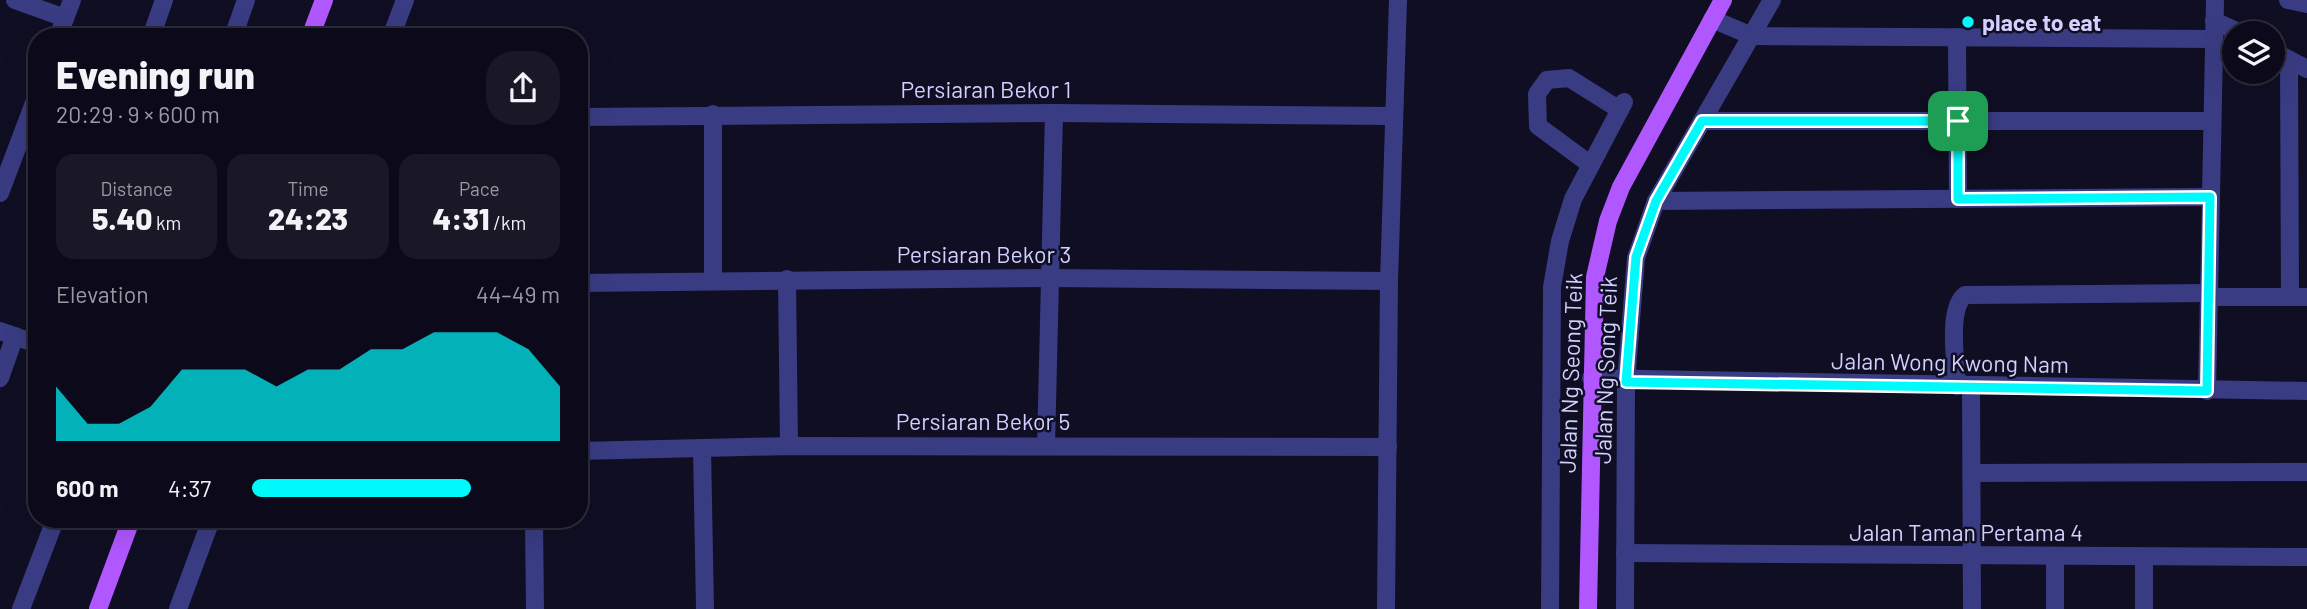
<!DOCTYPE html>
<meta charset="utf-8">
<style>
body{margin:0;font-family:Barlow,sans-serif;background:#1a1827;color:#f1f3f6;height:100vh;display:flex;flex-direction:column;font-size:26px;white-space:nowrap}
*{box-sizing:border-box;margin:0}
p{font-size:23px;color:#9a9aa2}
.icon{flex:none;width:38px;height:38px;fill:none;stroke:currentColor;stroke-width:2;stroke-linecap:round;stroke-linejoin:round}
.map{position:relative;flex:1;overflow:hidden}
.panel{position:absolute;left:28px;top:28px;width:560px;height:500px;display:flex;flex-direction:column;background:#0c0a1a;border-radius:28px;box-shadow:0 7px 28px #0002,0 0 0 2px #2c2b39}
.panel>*{flex:none}
.buttons{position:absolute;left:2222px;top:21px;display:grid;gap:14px}
.buttons a{display:grid;place-items:center;width:63px;height:63px;border-radius:50%;background:#0c0a1a;box-shadow:0 7px 28px #0002,0 0 0 2px #2c2b39;font-size:35px}
.pin{position:absolute;display:grid;place-items:center;width:60px;height:60px;color:#fff;margin:-30px;border-radius:14px;box-shadow:0 4px 10px #0006}
.round{display:grid;place-items:center;flex:none;width:74px;height:74px;border-radius:28px;background:#1a1827}
.head{display:flex;align-items:center;justify-content:space-between;height:119px;padding:0 28px}
h1{font-size:38px;font-weight:800;line-height:52px}
.figures{display:grid;grid-template-columns:repeat(3,1fr);gap:10px;height:119px;padding:7px 28px}
.figures div{display:grid;align-content:center;border-radius:18px;background:#1a1827;text-align:center}
.figures b{font-size:30px;font-weight:800}
.figures small{font-size:19px;font-weight:400}
.figures p{font-size:19px}
.chart{height:196px;padding:14px 28px}
.chart p{display:flex;justify-content:space-between}
.chart svg{width:100%;height:126px;margin-top:7px;fill:#00f9fb;opacity:.7}
ul{padding:0 28px;list-style:none;font-size:23px}
li{display:grid;grid-template-columns:112px 84px 1fr;align-items:center;height:52px}
li i{height:18px;border-radius:9px;background:#00f9fb}
.map>svg:first-child{display:block}
</style>
<div class="map">
<svg width="2307" height="609" viewBox="0 0 2307 609">
<rect width="100%" height="100%" fill="#100e23"/>
<g fill="none" stroke-linecap="round" stroke-linejoin="round">
<g stroke="#393c83" stroke-width="18">
<path d="M15,0L65,18"/>
<path d="M2288,0L2307,4"/>
<path d="M1712,19L1752,36L2214,39"/>
<path d="M2214,21L2241,33"/>
<path d="M58,37L72,0"/>
<path d="M151,37L164,0"/>
<path d="M233,37L246,0"/>
<path d="M391,37L405,0"/>
<path d="M1957,37L1958,199"/>
<path d="M2273,51L2307,69"/>
<path d="M2289,60L2290,297"/>
<path d="M713,114V280"/>
<path d="M579,117L1054,113L1393,116"/>
<path d="M1702,121H2212"/>
<path d="M1591,165L1538,126L1537,94L1547,80L1569,78L1620,110"/>
<path d="M0,193L37,95"/>
<path d="M1656,201L2210,197"/>
<path d="M787,279L789,446"/>
<path d="M579,283L1049,278L1389,281"/>
<path d="M2209,297H2307"/>
<path d="M0,331L37,344"/>
<path d="M0,378L15,336"/>
<path d="M1591,378L2307,391"/>
<path d="M1957,386C1956,363 1947,309 1965,295L2209,293"/>
<path d="M1971,386L1972,609"/>
<path d="M2207,391L2215,0"/>
<path d="M1046,446L1054,113"/>
<path d="M702,448L705,609"/>
<path d="M579,451L789,446L1388,447"/>
<path d="M1973,473L2307,472"/>
<path d="M534,520L535,609"/>
<path d="M1625,553L2307,557"/>
<path d="M2055,558V609"/>
<path d="M2144,558V609"/>
<path d="M21,609L55,520"/>
<path d="M178,609L211,520"/>
<path d="M1386,609L1389,281L1398,0"/>
<path d="M1550,609L1552,287L1560,241L1573,199L1624,102"/>
<path d="M1625,609L1626,382L1636,258L1656,201L1772,0"/>
</g>
<g stroke="#b157ff" stroke-width="18">
<path d="M310,37L324,0"/>
<path d="M98,609L131,520"/>
<path d="M1588,609L1595,277L1608,221L1621,187L1723,0"/>
</g>
</g>
<g fill="none" stroke-linecap="round" stroke-linejoin="round">
<defs>
<path id="route" d="M1702,121H1958V199L2210,197L2207,391L1626,382L1636,257L1656,201Z"/>
</defs>
<use href="#route" stroke="#fff" stroke-width="14"/>
<use href="#route" stroke="#00f9fb" stroke-width="9"/>
</g>
<circle fill="#00f9fb" stroke="#100e23" stroke-width="2.5" cx="1968" cy="22" r="7"/>
<g text-anchor="middle" dominant-baseline="central" stroke-width="5" stroke-linejoin="round" paint-order="stroke">
<g font-size="23" font-weight="bold" fill="#d1d0ff" stroke="#100e23" text-anchor="start">
<text x="1982" y="22">place to eat</text>
</g>
<g font-size="23" fill="#d1d0ff" stroke="#100e23">
<text x="986" y="89">Persiaran Bekor 1</text>
<text x="984" y="254">Persiaran Bekor 3</text>
<text transform="translate(1950 362) rotate(1)">Jalan Wong Kwong Nam</text>
<text transform="translate(1605 370) rotate(-88)">Jalan Ng Song Teik</text>
<text transform="translate(1570 373) rotate(-88)">Jalan Ng Seong Teik</text>
<text x="983" y="421">Persiaran Bekor 5</text>
<text x="1966" y="532">Jalan Taman Pertama 4</text>
</g>
</g>
</svg>
<div class="buttons">
<a><svg class="icon" aria-label="layers" viewBox="0 0 24 24"><path d="M12 4l9 5-9 5-9-5zM3 14l9 5 9-5"/></svg></a>
</div>
<div class="pin" style="left:1958px;top:121px;background:#1e9e55"><svg class="icon" aria-label="arrive" viewBox="0 0 24 24"><path d="M6 21V4h12l-3 4 3 4H6"/></svg></div>
<section class="panel">
<div class="head"><div><h1>Evening run</h1><p>20:29 · 9 × 600 m</p></div><a class="round"><svg class="icon" aria-label="share" viewBox="0 0 24 24"><path d="M12 15V3M7 8l5-5 5 5M5 13v7h14v-7"/></svg></a></div>
<div class="figures">
<div><p>Distance</p><b>5.40<small> km</small></b></div>
<div><p>Time</p><b>24:23</b></div>
<div><p>Pace</p><b>4:31<small> /km</small></b></div>
</div>
<div class="chart"><p><span>Elevation</span>44–49 m</p>
<svg viewBox="0 0 160 44" preserveAspectRatio="none"><path d="M0 44V25L10 38L20 38L30 32L40 19L50 19L60 19L70 25L80 19L90 19L100 12L110 12L120 6L130 6L140 6L150 12L160 25V44z"/></svg>
</div>
<ul>
<li><b>600 m</b>4:37<i style="width:71%"></i></li>
</ul>
</section>
</div>
